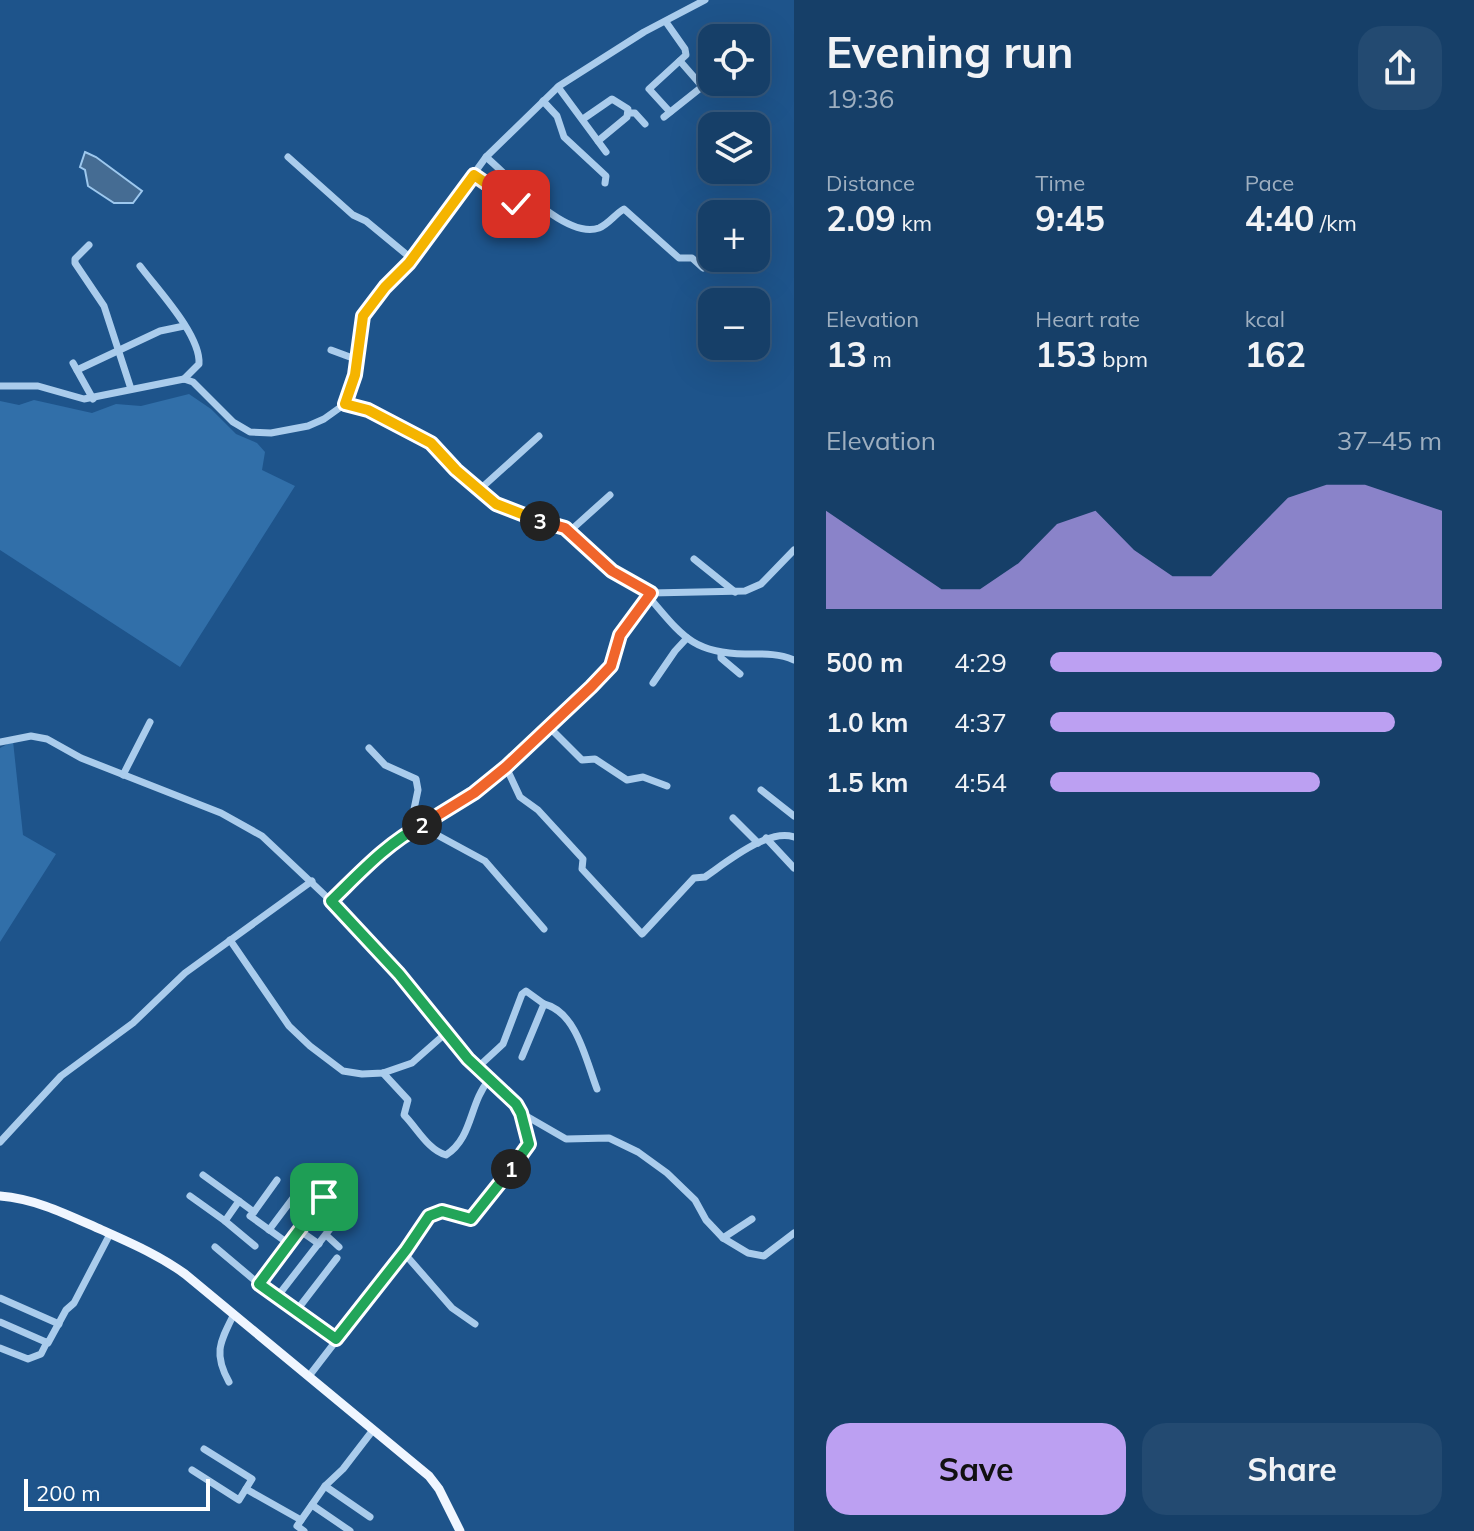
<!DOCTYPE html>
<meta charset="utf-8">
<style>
body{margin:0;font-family:Mulish,sans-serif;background:#234a71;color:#f1f3f6;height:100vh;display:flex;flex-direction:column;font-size:30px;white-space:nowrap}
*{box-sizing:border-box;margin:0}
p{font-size:26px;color:#9eafc0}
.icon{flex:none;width:44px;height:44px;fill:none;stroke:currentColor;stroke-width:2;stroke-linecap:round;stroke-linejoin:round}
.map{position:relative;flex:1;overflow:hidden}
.drawer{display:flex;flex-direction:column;background:#163f68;width:680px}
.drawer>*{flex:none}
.buttons{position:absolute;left:698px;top:24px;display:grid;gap:16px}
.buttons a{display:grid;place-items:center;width:72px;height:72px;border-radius:16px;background:#163f68;box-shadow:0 8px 32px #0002,0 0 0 2px #35587c;font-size:40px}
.scale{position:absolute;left:24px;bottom:20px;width:186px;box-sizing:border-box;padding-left:8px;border:4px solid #fff;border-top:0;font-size:22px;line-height:28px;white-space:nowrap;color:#fff;-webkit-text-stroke:6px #1e548b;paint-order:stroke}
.pin{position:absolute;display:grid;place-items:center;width:68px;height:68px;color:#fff;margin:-34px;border-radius:16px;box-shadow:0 4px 12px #0006}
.km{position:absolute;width:40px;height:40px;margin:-20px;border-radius:50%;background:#222;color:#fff;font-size:22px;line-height:40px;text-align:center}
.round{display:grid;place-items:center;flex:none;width:84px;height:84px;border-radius:24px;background:#234a71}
.summary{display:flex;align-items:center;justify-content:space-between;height:136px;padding:0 32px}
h1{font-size:44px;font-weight:700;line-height:60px}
.metrics{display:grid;grid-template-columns:repeat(3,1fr);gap:12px;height:136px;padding:8px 32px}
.metrics div{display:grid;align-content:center}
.metrics b{font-size:34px;font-weight:700}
.metrics small{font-size:22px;font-weight:400}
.metrics p{font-size:22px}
.chart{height:224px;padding:16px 32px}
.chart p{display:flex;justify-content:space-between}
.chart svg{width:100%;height:144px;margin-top:8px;fill:#bca0f2;opacity:.7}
.primary-button{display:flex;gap:16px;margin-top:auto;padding:16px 32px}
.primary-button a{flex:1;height:92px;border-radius:24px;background:#bca0f2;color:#111;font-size:32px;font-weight:700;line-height:92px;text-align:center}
.primary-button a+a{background:#234a71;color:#f1f3f6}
ul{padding:0 32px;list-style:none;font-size:26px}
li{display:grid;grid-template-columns:128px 96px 1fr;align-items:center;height:60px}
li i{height:20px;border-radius:10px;background:#bca0f2}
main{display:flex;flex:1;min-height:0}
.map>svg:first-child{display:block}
</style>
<main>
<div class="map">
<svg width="794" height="1531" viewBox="0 0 794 1531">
<rect width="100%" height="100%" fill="#1e548b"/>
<g fill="#316fa9">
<path d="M189,394L211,409L236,434L257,443L265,452L262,470L295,486L180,667L0,550V401L19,405L34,400L92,413L116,404L141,406Z"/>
<path d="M13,741L23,835L56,854L0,942V748Z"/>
</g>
<path fill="#456c93" stroke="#9dc8ee" stroke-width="2" d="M85,152L96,157L142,191L133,203H114L88,186L85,170L80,167Z"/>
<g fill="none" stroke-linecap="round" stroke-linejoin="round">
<g stroke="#aaccec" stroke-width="7">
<path d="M666,22L685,49L686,55L649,89L670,112"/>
<path d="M680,61L707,92"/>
<path d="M558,87L606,152"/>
<path d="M543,101L557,116L564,137L606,176L605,183"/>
<path d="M629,113H635L645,124"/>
<path d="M664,117L703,86"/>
<path d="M583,119L612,99L628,109L627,117L598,141"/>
<path d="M288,157L353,215L366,221L412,259"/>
<path d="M486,157C510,177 565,240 599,228C609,224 615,214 624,209L679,258H692L703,268"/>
<path d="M474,175L526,210"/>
<path d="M89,245L75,259V263L104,306L131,389"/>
<path d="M140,266C157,289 201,335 199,364L184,379"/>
<path d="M331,350L358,360"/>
<path d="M73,363L93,399"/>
<path d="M77,370L160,331L184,326"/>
<path d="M0,386H38L84,399L184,379L193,382L233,422L250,432L271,433L308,426L324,419L345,404L368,410L431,443L456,470L496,504L518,515L565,528L612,571L651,593L745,591L761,584L794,550"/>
<path d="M345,404L355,375L363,316L385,287L409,263L486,157L559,86L644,32L705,0"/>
<path d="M478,491L539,436"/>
<path d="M570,531L610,495"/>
<path d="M694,559L735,592"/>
<path d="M648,596C681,634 691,653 745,654C762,654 778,653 794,660"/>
<path d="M721,654V658L740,674"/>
<path d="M653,683L675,651L687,638"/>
<path d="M548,726L582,760L595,759L627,780L643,777L667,786"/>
<path d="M0,742L31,736L47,739L81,758L221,813L262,836L331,901L399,974L468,1059L516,1104L521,1113L529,1144L521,1158L471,1219L442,1211L429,1216L406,1250L309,1376"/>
<path d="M369,748L385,765L416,779L418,790L413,814L416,820L439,836L485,861L544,929"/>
<path d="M506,767L520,797L538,810L583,859L582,869L642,934L694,878L705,877C727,862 768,828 794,837"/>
<path d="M123,775L150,722"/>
<path d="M761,790L794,816"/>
<path d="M733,818L758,843"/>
<path d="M766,838L794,868"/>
<path d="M331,901L407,833L474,793L506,767L591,687L611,666L620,635L651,593"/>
<path d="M230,940L289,1026L310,1046L343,1071L362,1074L383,1073L412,1063L446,1033"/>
<path d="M544,1004C577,1012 586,1061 597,1089"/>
<path d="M477,1068L503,1044L522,994L526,991L544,1004L522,1057"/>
<path d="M383,1073L408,1100L404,1115C417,1128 428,1150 446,1155C473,1138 469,1103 489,1080"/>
<path d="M521,1113L566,1139L609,1138L638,1152L667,1173L695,1200L706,1220L723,1238L748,1253L764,1256L794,1233"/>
<path d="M0,1142L61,1076L133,1023L185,973L312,881"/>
<path d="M190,1196L225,1221L239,1201L203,1175"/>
<path d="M239,1201L254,1212L250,1216L289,1244"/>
<path d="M254,1212L277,1180"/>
<path d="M225,1221L255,1246"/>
<path d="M269,1230L296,1194"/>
<path d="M299,1230L319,1244"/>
<path d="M326,1235L339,1247"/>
<path d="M723,1238L752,1219"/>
<path d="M215,1247L259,1284L336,1339"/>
<path d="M404,1253L452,1308L475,1324"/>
<path d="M259,1284L324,1197"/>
<path d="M277,1297L340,1216"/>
<path d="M0,1298L59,1324"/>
<path d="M297,1310L337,1258"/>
<path d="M0,1322L48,1343L66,1310L74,1303L110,1234"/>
<path d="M0,1348L28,1359L41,1354L47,1342"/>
<path d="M229,1382C213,1353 220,1342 234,1314"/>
<path d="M192,1470L239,1500L252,1479L204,1449"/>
<path d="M325,1486L370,1517"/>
<path d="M246,1489L301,1520"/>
<path d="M312,1505L350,1531"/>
<path d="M304,1531L297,1526L325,1486L343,1469L373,1430"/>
</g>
<path stroke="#f0f6ff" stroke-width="9" d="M0,1196C37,1199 68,1215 102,1230C131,1243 159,1255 185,1274L429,1476L439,1489L460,1531"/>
</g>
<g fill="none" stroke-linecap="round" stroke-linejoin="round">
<defs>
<path id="split-1" d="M324,1197L259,1284L336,1339L406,1250L429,1216L442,1211L471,1219L511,1169"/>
<path id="split-2" d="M422,825C387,843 359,874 331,901L399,974L468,1059L516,1104L521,1113L529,1144L511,1169"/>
<path id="split-3" d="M422,825L474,793L506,767L591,687L611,666L620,635L651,593L612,571L565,528L540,521"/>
<path id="split-4" d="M516,204L474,175L409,263L385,287L363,316L355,375L345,404L368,410L431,443L456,470L496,504L540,521"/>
</defs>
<use href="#split-1" stroke="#fff" stroke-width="16"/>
<use href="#split-2" stroke="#fff" stroke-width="16"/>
<use href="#split-3" stroke="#fff" stroke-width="16"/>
<use href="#split-4" stroke="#fff" stroke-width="16"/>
<use href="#split-1" stroke="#22a559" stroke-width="10"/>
<use href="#split-2" stroke="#22a559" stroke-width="10"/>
<use href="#split-3" stroke="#f0652b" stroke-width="10"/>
<use href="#split-4" stroke="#f5b400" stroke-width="10"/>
</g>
</svg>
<div class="buttons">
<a><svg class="icon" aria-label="locate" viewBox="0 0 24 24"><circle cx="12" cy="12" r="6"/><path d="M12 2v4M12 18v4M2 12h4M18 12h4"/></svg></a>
<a><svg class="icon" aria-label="layers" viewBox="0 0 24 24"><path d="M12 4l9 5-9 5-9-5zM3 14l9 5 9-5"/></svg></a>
<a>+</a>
<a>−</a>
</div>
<div class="scale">200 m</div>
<div class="pin" style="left:324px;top:1197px;background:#1e9e55"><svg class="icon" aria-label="arrive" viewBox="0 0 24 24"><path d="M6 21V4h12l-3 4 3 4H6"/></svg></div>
<div class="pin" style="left:516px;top:204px;background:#d93025"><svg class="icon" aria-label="check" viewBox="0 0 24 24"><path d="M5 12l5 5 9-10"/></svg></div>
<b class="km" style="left:511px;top:1169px">1</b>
<b class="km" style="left:422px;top:825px">2</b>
<b class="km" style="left:540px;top:521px">3</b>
</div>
<section class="drawer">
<div class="summary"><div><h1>Evening run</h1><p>19:36</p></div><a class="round"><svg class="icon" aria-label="share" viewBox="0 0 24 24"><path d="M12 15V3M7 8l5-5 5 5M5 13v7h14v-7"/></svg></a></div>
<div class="metrics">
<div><p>Distance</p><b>2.09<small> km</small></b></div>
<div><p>Time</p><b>9:45</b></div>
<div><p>Pace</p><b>4:40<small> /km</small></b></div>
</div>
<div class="metrics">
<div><p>Elevation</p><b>13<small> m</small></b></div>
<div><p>Heart rate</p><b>153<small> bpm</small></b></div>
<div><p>kcal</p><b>162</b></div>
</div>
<div class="chart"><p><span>Elevation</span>37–45 m</p>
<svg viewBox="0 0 160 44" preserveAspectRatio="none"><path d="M0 44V14L10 22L20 30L30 38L40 38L50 30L60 18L70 14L80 26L90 34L100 34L110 22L120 10L130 6L140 6L150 10L160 14V44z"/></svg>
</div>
<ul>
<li><b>500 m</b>4:29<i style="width:100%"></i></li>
<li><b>1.0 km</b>4:37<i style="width:88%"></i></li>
<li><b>1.5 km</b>4:54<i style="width:69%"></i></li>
</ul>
<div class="primary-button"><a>Save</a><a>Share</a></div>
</section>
</main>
